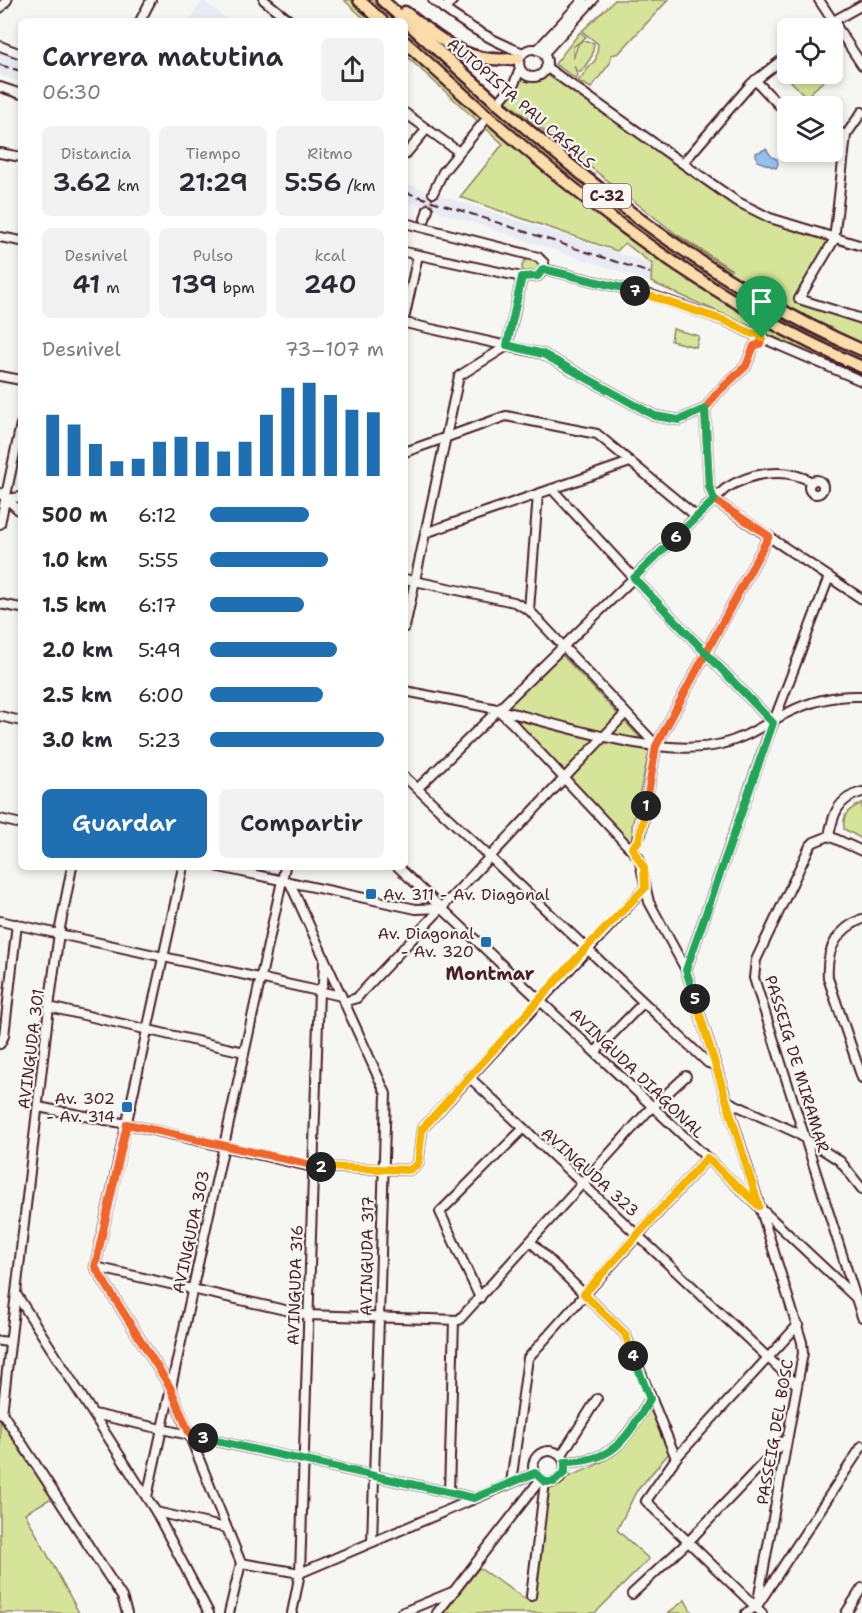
<!DOCTYPE html>
<html lang="es">
<meta charset="utf-8">
<style>
body{margin:0;font-family:"Shantell Sans",sans-serif;background:#f2f2f3;color:#2b2b33;height:100vh;display:flex;flex-direction:column;font-size:22px;white-space:nowrap}
*{box-sizing:border-box;margin:0}
p{font-size:20px;color:#7c7c81}
.icon{flex:none;width:33px;height:33px;fill:none;stroke:currentColor;stroke-width:2;stroke-linecap:round;stroke-linejoin:round}
.map{position:relative;flex:1;overflow:hidden}
.details{position:absolute;left:18px;top:18px;width:390px;height:852px;display:flex;flex-direction:column;background:#fff;border-radius:9px;box-shadow:0 3px 9px #0003}
.details>*{flex:none}
.tools{position:absolute;left:777px;top:18px;display:grid;gap:12px}
.tools a{display:grid;place-items:center;width:66px;height:66px;border-radius:9px;background:#fff;box-shadow:0 3px 9px #0003;font-size:30px}
.pin{position:absolute;display:grid;place-items:center;width:51px;height:51px;color:#fff;margin:-62px -26px;border-radius:50% 50% 50% 0;rotate:-45deg;box-shadow:0 0 6px #0007}
.pin .icon{rotate:45deg}
.km{position:absolute;width:30px;height:30px;margin:-15px;border-radius:50%;background:#222;color:#fff;font-size:16px;line-height:30px;text-align:center}
.round{display:grid;place-items:center;flex:none;width:63px;height:63px;border-radius:9px;background:#f2f2f3}
.overview{display:flex;align-items:center;justify-content:space-between;height:102px;padding:0 24px}
h1{font-size:27px;font-weight:600;line-height:45px}
.stats{display:grid;grid-template-columns:repeat(3,1fr);gap:9px;height:102px;padding:6px 24px}
.stats div{display:grid;align-content:center;border-radius:9px;background:#f2f2f3;text-align:center}
.stats b{font-size:26px;font-weight:600}
.stats small{font-size:16px;font-weight:400}
.stats p{font-size:16px}
.chart{height:168px;padding:12px 24px}
.chart p{display:flex;justify-content:space-between}
.chart svg{width:100%;height:108px;margin-top:6px;stroke:#1f6fb2;stroke-width:6}
.button{display:flex;gap:12px;margin-top:auto;padding:12px 24px}
.button a{flex:1;height:69px;border-radius:9px;background:#1f6fb2;color:#fff;font-size:24px;font-weight:600;line-height:69px;text-align:center}
.button a+a{background:#f2f2f3;color:#2b2b33}
ul{padding:0 24px;list-style:none;font-size:20px}
li{display:grid;grid-template-columns:96px 72px 1fr;align-items:center;height:45px}
li i{height:15px;border-radius:8px;background:#1f6fb2}
.map>svg:first-child{display:block}
</style>
<div class="map">
<svg width="862" height="1613" viewBox="0 0 862 1613">
<rect width="100%" height="100%" fill="#f6f6f2"/>
<filter id="ink" filterUnits="userSpaceOnUse"><feTurbulence type="fractalNoise" baseFrequency=".0167" numOctaves="2"/><feDisplacementMap in="SourceGraphic" scale="12" xChannelSelector="R" yChannelSelector="G"/><feConvolveMatrix kernelMatrix="1 2 1 2 8 2 1 2 1" color-interpolation-filters="sRGB"/></filter>
<g filter="url(#ink)">
<g fill="#e8eaf4">
<path d="M203,0L229,21H189Z"/>
<path d="M0,51L21,58V82L0,75Z"/>
<path d="M405,184L652,264L651,282L405,200Z"/>
</g>
<g fill="#d5e498" stroke="#908262" stroke-width="1.5">
<path d="M344,0H388L502,99L639,212L729,269L732,270L676,234L502,98L520,78L538,76L545,70L770,218L835,238L799,299L862,322V376L651,282L652,264L625,243L617,251L460,197L503,144L405,55V21H367Z"/>
<path d="M615,0H668L619,53L611,55L610,63L591,88L578,81L596,59L598,44L582,31Z"/>
<path d="M580,32L586,37L573,47V59L578,44L583,40L594,43L592,56L581,72H577L574,66L578,75L575,78L555,64Z"/>
<path d="M797,74H831L806,97L790,80Z"/>
<circle cx="530" cy="267" r="8"/>
<path d="M673,329L699,336L696,347L671,341Z"/>
<path d="M561,654L650,748L632,826V843L503,711Z"/>
<path d="M862,803V839L844,829C842,814 849,809 862,803Z"/>
<path d="M650,1406L670,1452L636,1492L617,1530L649,1559L595,1613H444L479,1568L527,1600L542,1481L556,1484C571,1473 589,1471 603,1461C623,1448 636,1425 650,1406Z"/>
<path d="M0,1420L52,1498L25,1513L79,1613H0Z"/>
<path d="M685,1600L692,1613H668Z"/>
</g>
<path fill="#93c0ed" stroke="#76809f" stroke-width="1.5" d="M766,149L772,157L777,159L778,164L776,168L757,161L756,153Z"/>
<g fill="none" stroke-linecap="round" stroke-linejoin="round">
<path stroke="#d4cbca" stroke-width="8" stroke-dasharray="8 4" stroke-linecap="butt" d="M428,209L433,193"/>
<defs>
<g id="minor">
<path d="M264,0L290,21"/>
<path d="M433,0C461,23 490,40 523,53"/>
<path d="M819,0L862,65"/>
<path d="M0,8L7,0"/>
<path d="M444,9L453,0"/>
<path d="M140,21L151,0"/>
<path d="M821,28L862,5"/>
<path d="M0,46L21,54"/>
<circle cx="533" cy="63" r="14"/>
<path d="M537,50L583,0"/>
<path d="M544,53L593,0"/>
<path d="M546,67L736,201L770,218L862,246"/>
<path d="M755,80L780,106L788,110"/>
<path d="M0,87L21,94"/>
<path d="M502,98L514,84L520,69"/>
<path d="M862,112L846,135L834,240L799,299L862,319"/>
<path d="M405,113L459,152"/>
<path d="M832,130L846,135"/>
<path d="M0,153L21,157"/>
<path d="M405,155L426,130"/>
<path d="M683,163L751,84L788,55"/>
<path d="M433,193L443,172L483,123"/>
<path d="M425,219L428,209"/>
<path d="M405,223L538,257L544,263V269"/>
<path d="M0,237L21,241"/>
<path d="M405,252L522,277L538,276L544,269"/>
<path d="M544,269L651,295L726,321L752,334L758,333L762,338L862,381"/>
<path d="M405,315L418,255"/>
<path d="M405,323L543,354L655,416L679,420L705,409L717,393L746,366L754,346"/>
<path d="M0,376L21,380"/>
<path d="M705,409L709,486L714,500L862,599"/>
<path d="M405,452L506,416L597,434L697,517"/>
<circle cx="816" cy="487" r="7"/>
<path d="M552,489L634,578L773,723"/>
<path d="M0,493L21,512"/>
<path d="M6,499L21,497"/>
<path d="M0,524L21,424"/>
<path d="M425,533L630,462"/>
<path d="M405,579L514,602L529,610L656,745"/>
<path d="M0,604L21,608"/>
<path d="M529,610L538,494"/>
<path d="M405,627L459,376L507,346L522,277"/>
<path d="M405,691L497,709L514,725L639,858L649,902L686,970L802,1342L803,1353L757,1606"/>
<path d="M499,710C563,725 658,759 722,744C748,737 765,724 787,713C810,701 836,695 862,696"/>
<path d="M0,716L21,721"/>
<path d="M405,777L708,1063L715,1065"/>
<path d="M418,788L725,489C750,473 785,466 812,482"/>
<path d="M0,819L21,824"/>
<path d="M829,836L814,842L810,846L756,960L754,978L862,1317"/>
<path d="M829,836C833,814 838,798 862,792"/>
<path d="M829,836L862,851"/>
<path d="M632,848L641,834L656,746L769,536"/>
<path d="M219,867L416,909L444,908"/>
<path d="M398,867L856,1298"/>
<path d="M290,883L386,1094L372,1542"/>
<path d="M862,919C836,930 826,950 828,978L862,1078"/>
<path d="M0,921L341,996"/>
<path d="M686,970L767,739L829,577"/>
<path d="M344,1002L357,998L362,992L625,714"/>
<path d="M49,1007L244,1052"/>
<path d="M0,1044L4,1036L17,924"/>
<path d="M595,1052L643,1003"/>
<path d="M469,1077L797,1385"/>
<path d="M727,1101L795,1132L840,1161L862,1189"/>
<path d="M38,1107L127,1124L312,1167L409,1170L418,1164L422,1129L645,888"/>
<path d="M531,1242L625,1334L676,1458"/>
<path d="M95,1267L307,1315L459,1320L648,1111L686,1076"/>
<path d="M95,1267L183,867"/>
<path d="M95,1267L170,1387L241,1563"/>
<path d="M16,1294L156,1512L209,1613"/>
<path d="M480,1298L440,1212L523,1129"/>
<path d="M0,1341L10,1342"/>
<path d="M1,1411L122,1597L127,1613"/>
<path d="M2,1414L49,1007L59,933L72,867"/>
<path d="M94,1414L474,1498"/>
<circle cx="549" cy="1467" r="16"/>
<path d="M561,1456L597,1399"/>
<path d="M565,1462C615,1462 626,1438 650,1399"/>
<path d="M511,1483L528,1358L707,1158"/>
<path d="M449,1492L454,1320"/>
<path d="M147,1497L285,867"/>
<path d="M156,1512L226,1528"/>
<path d="M241,1563L300,1573L535,1473"/>
<path d="M632,1594L689,1541L786,1439"/>
<path d="M531,1596L545,1482"/>
<path d="M229,1613L241,1563"/>
<path d="M292,1613L300,1573L319,991L323,984L324,960"/>
<path d="M401,1613L452,1592"/>
<path d="M437,1613L540,1480"/>
<path d="M746,1613L757,1606L862,1446"/>
<path d="M762,1613L646,1501L676,1458L798,1325"/>
<path d="M846,1613L862,1588"/>
</g>
<g id="highway">
<path d="M359,0L382,21"/>
<path d="M382,0C533,136 673,267 862,350"/>
<path d="M405,12C443,41 468,66 519,58"/>
<path d="M405,42C548,172 682,289 862,367"/>
</g>
</defs>
<use href="#minor" stroke="#4a1f2b" stroke-width="12"/>
<use href="#highway" stroke="#4a1f2b" stroke-width="15"/>
<use href="#minor" stroke="#f6f6f2" stroke-width="8"/>
<use href="#highway" stroke="#fbddab" stroke-width="10"/>
<g stroke="#4a1f2b" stroke-width="2" stroke-dasharray="9 4.5" stroke-linecap="butt">
<path d="M0,65L21,71"/>
<path d="M405,192L650,273"/>
</g>
</g>
</g>
<g fill="none" stroke-linecap="round" stroke-linejoin="round" filter="url(#ink)">
<defs>
<path id="split-1" d="M646,806L656,746L769,536L714,500L709,486L705,409L717,393L746,366L754,346L760,344L762,338"/>
<path id="split-2" d="M321,1167L409,1170L418,1164L422,1129L586,948L645,888L644,868L632,848L639,840L646,806"/>
<path id="split-3" d="M203,1438L190,1435L170,1387L95,1267L127,1124L321,1167"/>
<path id="split-4" d="M203,1438L474,1498L535,1473L545,1482H554L565,1472V1462C615,1462 627,1437 650,1399L633,1356"/>
<path id="split-5" d="M633,1356L625,1334L584,1294L707,1158L759,1206L695,999"/>
<path id="split-6" d="M676,537L634,578L773,723L686,970L695,999"/>
<path id="split-7" d="M635,291L543,269L538,276L522,277L507,345L543,354L655,416L679,420L705,409L709,486L714,500L676,537"/>
<path id="split-8" d="M635,291L726,321L752,334L758,333L762,338"/>
</defs>
<use href="#split-1" stroke="#fff" stroke-width="12"/>
<use href="#split-2" stroke="#fff" stroke-width="12"/>
<use href="#split-3" stroke="#fff" stroke-width="12"/>
<use href="#split-4" stroke="#fff" stroke-width="12"/>
<use href="#split-5" stroke="#fff" stroke-width="12"/>
<use href="#split-6" stroke="#fff" stroke-width="12"/>
<use href="#split-7" stroke="#fff" stroke-width="12"/>
<use href="#split-8" stroke="#fff" stroke-width="12"/>
<use href="#split-1" stroke="#f0652b" stroke-width="8"/>
<use href="#split-2" stroke="#f5b400" stroke-width="8"/>
<use href="#split-3" stroke="#f0652b" stroke-width="8"/>
<use href="#split-4" stroke="#22a559" stroke-width="8"/>
<use href="#split-5" stroke="#f5b400" stroke-width="8"/>
<use href="#split-6" stroke="#22a559" stroke-width="8"/>
<use href="#split-7" stroke="#22a559" stroke-width="8"/>
<use href="#split-8" stroke="#f5b400" stroke-width="8"/>
</g>
<g fill="#1f6fb2" stroke="#f6f6f2" stroke-width="2">
<rect x="365" y="888" width="12" height="12" rx="3"/>
<rect x="480" y="936" width="12" height="12" rx="3"/>
<rect x="121" y="1101" width="12" height="12" rx="3"/>
</g>
<g text-anchor="middle" dominant-baseline="central" stroke-width="4.5" stroke-linejoin="round" paint-order="stroke">
<rect fill="#f6f6f2" stroke="#7e6067" stroke-width="1.5" x="583" y="184" width="48" height="24" rx="4.5"/>
<g font-size="15" font-weight="bold" fill="#4a1f2b">
<text x="607" y="196">C-32</text>
</g>
<g font-size="16" fill="#4a1f2b" stroke="#f6f6f2">
<text transform="translate(521 103) rotate(41)">AUTOPISTA PAU CASALS</text>
<text transform="translate(31 1049) rotate(-83)">AVINGUDA 301</text>
<text transform="translate(797 1064) rotate(73)">PASSEIG DE MIRAMAR</text>
<text transform="translate(637 1073) rotate(44)">AVINGUDA DIAGONAL</text>
<text transform="translate(590 1172) rotate(42)">AVINGUDA 323</text>
<text transform="translate(191 1232) rotate(-78)">AVINGUDA 303</text>
<text transform="translate(367 1256) rotate(-89)">AVINGUDA 317</text>
<text transform="translate(295 1285) rotate(-88)">AVINGUDA 316</text>
<text transform="translate(775 1432) rotate(-80)">PASSEIG DEL BOSC</text>
</g>
<g font-size="16" fill="#4a1f2b" stroke="#f6f6f2" text-anchor="end">
<text x="383" y="894" text-anchor="start">Av. 311 - Av. Diagonal</text>
<text x="474" y="933">Av. Diagonal<tspan x="474" dy="18">- Av. 320</tspan></text>
<text x="115" y="1098">Av. 302<tspan x="115" dy="18">- Av. 314</tspan></text>
</g>
<g font-size="18" font-weight="bold" fill="#4a1f2b" stroke="#f6f6f2">
<text x="490" y="974">Montmar</text>
</g>
</g>
</svg>
<div class="tools">
<a><svg class="icon" aria-label="locate" viewBox="0 0 24 24"><circle cx="12" cy="12" r="6"/><path d="M12 2v4M12 18v4M2 12h4M18 12h4"/></svg></a>
<a><svg class="icon" aria-label="layers" viewBox="0 0 24 24"><path d="M12 4l9 5-9 5-9-5zM3 14l9 5 9-5"/></svg></a>
</div>
<div class="pin" style="left:762px;top:338px;background:#1e9e55"><svg class="icon" aria-label="arrive" viewBox="0 0 24 24"><path d="M6 21V4h12l-3 4 3 4H6"/></svg></div>
<b class="km" style="left:646px;top:806px">1</b>
<b class="km" style="left:321px;top:1167px">2</b>
<b class="km" style="left:203px;top:1438px">3</b>
<b class="km" style="left:633px;top:1356px">4</b>
<b class="km" style="left:695px;top:999px">5</b>
<b class="km" style="left:676px;top:537px">6</b>
<b class="km" style="left:635px;top:291px">7</b>
<section class="details">
<div class="overview"><div><h1>Carrera matutina</h1><p>06:30</p></div><a class="round"><svg class="icon" aria-label="share" viewBox="0 0 24 24"><path d="M12 15V3M7 8l5-5 5 5M5 13v7h14v-7"/></svg></a></div>
<div class="stats">
<div><p>Distancia</p><b>3.62<small> km</small></b></div>
<div><p>Tiempo</p><b>21:29</b></div>
<div><p>Ritmo</p><b>5:56<small> /km</small></b></div>
</div>
<div class="stats">
<div><p>Desnivel</p><b>41<small> m</small></b></div>
<div><p>Pulso</p><b>139<small> bpm</small></b></div>
<div><p>kcal</p><b>240</b></div>
</div>
<div class="chart"><p><span>Desnivel</span>73–107 m</p>
<svg viewBox="0 0 160 44" preserveAspectRatio="none"><path d="M5 44V19M15 44V23M25 44V31M35 44V38M45 44V37M55 44V30M65 44V28M75 44V30M85 44V34M95 44V30M105 44V19M115 44V8M125 44V6M135 44V11M145 44V17M155 44V18"/></svg>
</div>
<ul>
<li><b>500 m</b>6:12<i style="width:57%"></i></li>
<li><b>1.0 km</b>5:55<i style="width:68%"></i></li>
<li><b>1.5 km</b>6:17<i style="width:54%"></i></li>
<li><b>2.0 km</b>5:49<i style="width:73%"></i></li>
<li><b>2.5 km</b>6:00<i style="width:65%"></i></li>
<li><b>3.0 km</b>5:23<i style="width:100%"></i></li>
</ul>
<div class="button"><a>Guardar</a><a>Compartir</a></div>
</section>
</div>
